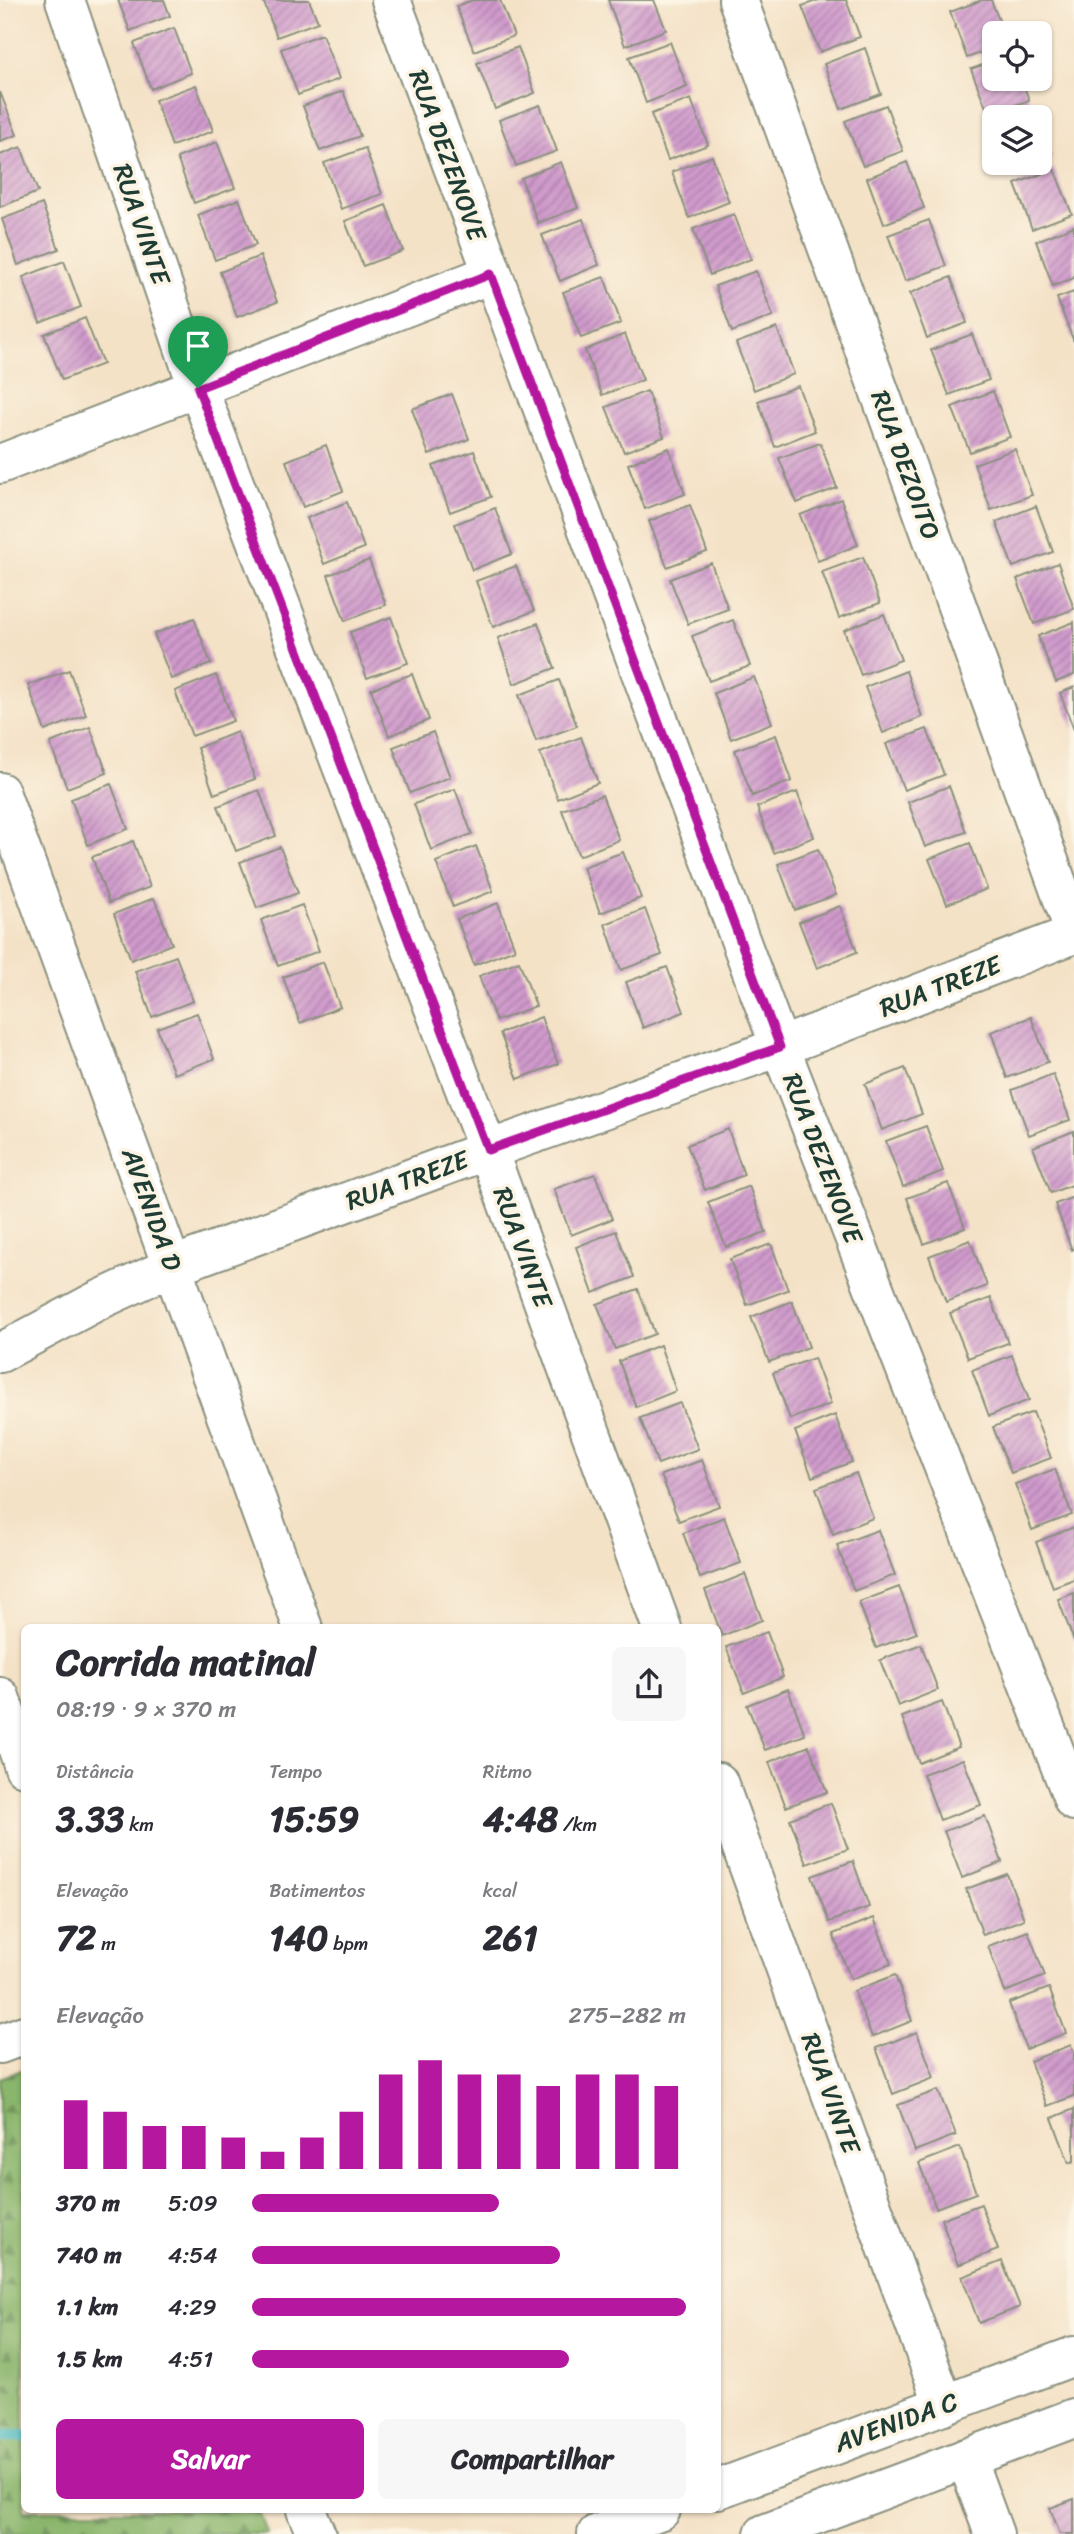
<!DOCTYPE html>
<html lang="pt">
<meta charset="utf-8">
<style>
body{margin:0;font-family:Sriracha,sans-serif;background:#f7f7f7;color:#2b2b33;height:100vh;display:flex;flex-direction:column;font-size:26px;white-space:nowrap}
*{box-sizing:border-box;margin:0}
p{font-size:23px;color:#7c7c81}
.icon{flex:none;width:38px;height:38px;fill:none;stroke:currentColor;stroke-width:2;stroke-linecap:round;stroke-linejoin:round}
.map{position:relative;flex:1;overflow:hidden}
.details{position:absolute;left:21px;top:1624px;width:700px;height:889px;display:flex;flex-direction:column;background:#fff;border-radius:10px;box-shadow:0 2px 5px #0004}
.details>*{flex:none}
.buttons{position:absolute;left:982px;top:21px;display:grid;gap:14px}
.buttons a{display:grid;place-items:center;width:70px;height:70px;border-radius:10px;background:#fff;box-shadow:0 2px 5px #0004;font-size:35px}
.pin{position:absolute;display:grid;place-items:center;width:60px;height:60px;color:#fff;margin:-72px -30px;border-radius:50% 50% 50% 0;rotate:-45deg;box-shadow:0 0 7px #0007}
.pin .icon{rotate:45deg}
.round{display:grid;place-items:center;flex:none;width:74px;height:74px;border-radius:10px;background:#f7f7f7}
.headline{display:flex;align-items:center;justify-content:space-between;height:119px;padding:0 35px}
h1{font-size:38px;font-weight:700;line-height:52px}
.metrics{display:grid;grid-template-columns:repeat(3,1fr);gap:10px;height:119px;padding:7px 35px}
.metrics div{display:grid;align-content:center}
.metrics b{font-size:35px;font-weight:700}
.metrics small{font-size:19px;font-weight:400}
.metrics p{font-size:19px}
.chart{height:196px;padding:14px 35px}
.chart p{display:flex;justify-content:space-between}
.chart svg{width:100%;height:126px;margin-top:7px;stroke:#b5179e;stroke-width:6}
.action{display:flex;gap:14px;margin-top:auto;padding:14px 35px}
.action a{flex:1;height:80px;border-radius:10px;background:#b5179e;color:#fff;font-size:28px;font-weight:700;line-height:80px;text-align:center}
.action a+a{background:#f7f7f7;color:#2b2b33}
ul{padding:0 35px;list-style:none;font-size:23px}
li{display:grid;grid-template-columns:112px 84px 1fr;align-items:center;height:52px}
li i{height:18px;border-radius:9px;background:#b5179e}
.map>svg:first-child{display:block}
</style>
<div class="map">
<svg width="1074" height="2534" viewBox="0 0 1074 2534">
<defs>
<pattern id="forest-firs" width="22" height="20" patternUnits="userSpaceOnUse" patternTransform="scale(1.75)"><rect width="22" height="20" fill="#8ab56c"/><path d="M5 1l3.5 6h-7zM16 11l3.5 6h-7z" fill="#70945a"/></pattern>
<pattern id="building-hatch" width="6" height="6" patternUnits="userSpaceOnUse" patternTransform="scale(1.75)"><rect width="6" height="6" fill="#d09acc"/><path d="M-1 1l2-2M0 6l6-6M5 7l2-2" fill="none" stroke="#a87fa6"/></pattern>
</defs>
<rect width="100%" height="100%" fill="#fcf5e5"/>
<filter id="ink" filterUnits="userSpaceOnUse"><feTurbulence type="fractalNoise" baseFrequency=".0143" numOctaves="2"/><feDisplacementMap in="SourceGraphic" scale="14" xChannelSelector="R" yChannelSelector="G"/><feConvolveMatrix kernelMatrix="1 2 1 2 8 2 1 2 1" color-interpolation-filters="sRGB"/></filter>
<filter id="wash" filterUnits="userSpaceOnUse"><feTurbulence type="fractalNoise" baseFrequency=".00686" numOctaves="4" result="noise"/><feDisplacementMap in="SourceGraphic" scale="28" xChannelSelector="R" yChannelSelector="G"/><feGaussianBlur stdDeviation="1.57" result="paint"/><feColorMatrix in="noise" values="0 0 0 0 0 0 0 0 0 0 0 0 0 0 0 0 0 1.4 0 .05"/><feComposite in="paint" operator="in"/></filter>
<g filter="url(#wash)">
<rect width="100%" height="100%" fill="#f4e2c7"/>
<path fill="url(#forest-firs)" stroke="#547950" stroke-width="2" d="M24,2069V2510H259L267,2534H0V2078Z"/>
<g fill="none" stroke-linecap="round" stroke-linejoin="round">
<path stroke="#49b8c0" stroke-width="12" d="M0,2436H24"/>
</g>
<g id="blocks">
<g fill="url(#building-hatch)">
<path d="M118,0H164L170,16L130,31Z"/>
<path d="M263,0H309L318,22L277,37Z"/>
<path d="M473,0H500L514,36L474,51L456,6Z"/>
<path d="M608,0H654L666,30L625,46Z"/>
<path d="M819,0H846L860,37L820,52L802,6Z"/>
<path d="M982,0H991L1004,33H994V48L967,58L950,12Z"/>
<path d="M174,28L191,73L151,89L134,43Z"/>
<path d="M322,34L339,79L298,95L281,49Z"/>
<path d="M670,42L687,87L646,103L629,57Z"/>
<path d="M518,47L535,93L495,109L477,63Z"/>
<path d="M865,48L881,94L841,109L824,64Z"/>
<path d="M994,61V79H1021L1029,100L989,115L971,69Z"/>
<path d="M196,85L213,131L172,146L155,100Z"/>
<path d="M343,91L360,136L320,151L303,106Z"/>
<path d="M0,92L17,135L0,141Z"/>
<path d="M691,99L708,145L668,160L651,114Z"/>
<path d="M540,105L557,151L516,166L499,120Z"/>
<path d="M886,105L903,151L863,166L845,121Z"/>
<path d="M1040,128L1051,157L1040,161Z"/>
<path d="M217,142L235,188L194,203L177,158Z"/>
<path d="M21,147L38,192L0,207V155Z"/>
<path d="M365,148L382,194L341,209L324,163Z"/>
<path d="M712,156L729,202L689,218L672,172Z"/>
<path d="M561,162L578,208L538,223L521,178Z"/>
<path d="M907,162L924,208L884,224L867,178Z"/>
<path d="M1006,163H1034L1010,172Z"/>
<path d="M1054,169L1072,214L1032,229L1015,184Z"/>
<path d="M239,199L256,245L215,260L198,215Z"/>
<path d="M42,204L59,249L18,265L2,219Z"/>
<path d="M386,205L403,251L363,266L345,221Z"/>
<path d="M734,214L751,259L710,275L693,229Z"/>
<path d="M583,219L599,265L560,281L542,235Z"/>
<path d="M929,220L946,266L905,281L888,235Z"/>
<path d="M1074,226V278L1053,286L1036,241Z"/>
<path d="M260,256L277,302L237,317L220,272Z"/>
<path d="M64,261L81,307L40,323L23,277Z"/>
<path d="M756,271L773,316L732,332L715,286Z"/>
<path d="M604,277L621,323L581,338L563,292Z"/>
<path d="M951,277L967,323L927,338L910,293Z"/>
<path d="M1074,292V342L1057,298Z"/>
<path d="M85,318L103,364L62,380L44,334Z"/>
<path d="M777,328L794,374L754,390L736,343Z"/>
<path d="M625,334L643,380L602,395L585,350Z"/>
<path d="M972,334L989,380L949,395L931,350Z"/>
<path d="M798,386L815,431L775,447L758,401Z"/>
<path d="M647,391L664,437L624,452L606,407Z"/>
<path d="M993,391L1010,437L970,452L952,407Z"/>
<path d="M452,394L469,439L429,455L412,409Z"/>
<path d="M820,443L837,488L797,503L779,458Z"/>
<path d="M326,445L343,491L303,507L286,461Z"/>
<path d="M669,448L685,494L645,509L628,464Z"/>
<path d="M1015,449L1032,495L991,510L974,464Z"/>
<path d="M474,451L491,497L450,512L433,466Z"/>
<path d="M841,499L858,545L818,561L800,515Z"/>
<path d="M347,502L364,548L324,564L307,518Z"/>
<path d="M690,505L707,552L667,567L649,521Z"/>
<path d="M1036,506L1053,552L1013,567L996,522Z"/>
<path d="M495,508L512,554L472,570L455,524Z"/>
<path d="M863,557L880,603L839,618L822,572Z"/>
<path d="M369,560L386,605L345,621L328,575Z"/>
<path d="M711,563L728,609L688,624L670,579Z"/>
<path d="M1058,563L1074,609L1034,624L1017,579Z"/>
<path d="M516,566L534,611L493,627L476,581Z"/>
<path d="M884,614L901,660L861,675L844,630Z"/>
<path d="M391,617L408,663L367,678L350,632Z"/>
<path d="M194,618L211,664L171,679L154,634Z"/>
<path d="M733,620L750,666L709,681L692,636Z"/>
<path d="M1074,622V675L1056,682L1038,636Z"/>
<path d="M538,623L555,668L514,684L498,638Z"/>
<path d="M69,670L86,715L45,731L28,685Z"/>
<path d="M906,671L922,717L883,733L865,687Z"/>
<path d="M412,674L429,720L389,736L371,689Z"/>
<path d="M216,675L233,721L192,736L175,691Z"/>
<path d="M754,677L772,723L731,739L714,693Z"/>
<path d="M559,680L577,726L536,741L519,695Z"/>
<path d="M1074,687V730L1060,693Z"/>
<path d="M90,727L107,773L67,788L50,743Z"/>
<path d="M927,729L944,775L904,790L886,744Z"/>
<path d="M237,732L255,779L214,794L197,748Z"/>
<path d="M433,732L450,777L410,793L393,747Z"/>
<path d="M776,735L792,781L752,796L735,750Z"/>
<path d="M581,737L598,783L558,799L540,753Z"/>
<path d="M111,784L128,829L88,845L71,799Z"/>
<path d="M949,786L966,832L925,847L908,802Z"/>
<path d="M455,789L472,834L431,850L414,804Z"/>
<path d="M259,790L276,836L236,851L218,806Z"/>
<path d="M797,792L814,837L774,853L757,807Z"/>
<path d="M602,795L619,840L579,856L562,810Z"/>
<path d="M133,841L150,887L109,903L92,857Z"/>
<path d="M970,843L987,889L947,904L929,859Z"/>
<path d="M476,846L493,891L453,907L436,862Z"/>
<path d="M280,847L298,893L257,908L240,862Z"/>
<path d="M818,849L836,895L795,910L778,864Z"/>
<path d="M623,852L641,898L600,913L583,867Z"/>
<path d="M154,898L172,944L131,960L114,914Z"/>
<path d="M498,903L515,949L474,965L457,919Z"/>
<path d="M302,905L319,951L278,966L261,920Z"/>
<path d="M840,906L857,952L817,968L799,922Z"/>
<path d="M645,909L662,955L621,970L605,924Z"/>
<path d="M176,956L193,1001L152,1017L135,971Z"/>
<path d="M519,961L536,1006L496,1021L479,976Z"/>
<path d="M323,962L340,1007L300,1023L283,977Z"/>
<path d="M667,967L684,1012L643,1028L626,982Z"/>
<path d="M197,1013L214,1059L174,1074L157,1028Z"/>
<path d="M541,1017L558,1064L518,1079L500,1033Z"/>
<path d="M1031,1017L1048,1062L1007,1078L991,1032Z"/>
<path d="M905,1068L922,1114L882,1130L865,1084Z"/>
<path d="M1053,1074L1070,1120L1029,1135L1012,1090Z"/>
<path d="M926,1126L943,1171L903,1187L886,1141Z"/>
<path d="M728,1129L744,1175L705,1190L687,1145Z"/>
<path d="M1074,1131V1184L1051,1193L1033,1147Z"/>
<path d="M595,1174L612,1219L571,1235L554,1189Z"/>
<path d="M948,1183L965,1228L924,1244L907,1198Z"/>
<path d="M749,1186L766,1232L726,1247L708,1202Z"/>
<path d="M1074,1197V1249L1072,1250L1055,1204Z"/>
<path d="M616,1231L634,1277L593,1293L576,1247Z"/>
<path d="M970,1240L987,1286L946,1302L929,1256Z"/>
<path d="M771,1244L788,1290L747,1305L730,1259Z"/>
<path d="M638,1289L655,1334L615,1349L597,1304Z"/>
<path d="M991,1298L1008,1343L968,1358L950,1313Z"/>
<path d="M792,1301L809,1347L769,1362L751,1317Z"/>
<path d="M660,1345L676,1391L636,1407L619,1361Z"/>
<path d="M1012,1355L1029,1400L989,1416L972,1370Z"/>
<path d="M814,1358L831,1404L790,1419L773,1373Z"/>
<path d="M680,1403L698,1449L658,1464L640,1418Z"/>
<path d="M1033,1412L1051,1458L1011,1473L993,1427Z"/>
<path d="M835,1415L852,1462L812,1477L795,1431Z"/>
<path d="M702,1460L719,1506L679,1521L661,1475Z"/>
<path d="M1055,1469L1072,1515L1032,1530L1015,1484Z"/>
<path d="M856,1473L873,1518L833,1534L816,1488Z"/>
<path d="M724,1517L741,1563L700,1578L683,1533Z"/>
<path d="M1074,1527V1579L1053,1587L1036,1542Z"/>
<path d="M878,1530L895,1575L854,1591L837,1545Z"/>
<path d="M745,1574L762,1620L722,1636L705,1590Z"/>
<path d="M899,1587L917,1633L876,1648L859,1602Z"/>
<path d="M1074,1593V1641L1058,1599Z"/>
<path d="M767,1632L783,1677L744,1693L726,1647Z"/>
<path d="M921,1644L938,1690L898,1706L880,1660Z"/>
<path d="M788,1689L805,1735L765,1750L747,1705Z"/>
<path d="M942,1702L959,1747L919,1763L902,1717Z"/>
<path d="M809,1746L827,1792L786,1807L769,1762Z"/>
<path d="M963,1759L981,1805L940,1820L923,1774Z"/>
<path d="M831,1803L848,1849L807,1864L790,1819Z"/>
<path d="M985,1816L1002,1862L962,1878L944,1831Z"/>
<path d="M853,1861L869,1907L829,1922L812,1876Z"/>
<path d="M1007,1874L1024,1919L983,1935L966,1889Z"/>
<path d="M874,1918L891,1964L851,1979L833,1934Z"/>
<path d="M1028,1931L1045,1976L1005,1992L988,1946Z"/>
<path d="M895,1975L912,2021L872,2037L854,1991Z"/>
<path d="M1049,1988L1066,2033L1026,2049L1009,2003Z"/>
<path d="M917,2032L934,2078L893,2094L876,2048Z"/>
<path d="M1071,2045L1074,2053V2096L1047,2106L1030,2061Z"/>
<path d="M938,2090L956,2135L915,2151L898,2105Z"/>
<path d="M1074,2109V2161L1069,2163L1052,2118Z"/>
<path d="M960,2147L976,2193L936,2208L919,2163Z"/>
<path d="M981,2204L998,2250L958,2265L941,2219Z"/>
<path d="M1002,2261L1020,2307L979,2323L962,2277Z"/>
<path d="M1074,2499V2534H1060L1050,2508Z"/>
</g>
</g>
</g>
<g filter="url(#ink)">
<use href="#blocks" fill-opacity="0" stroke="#8a907e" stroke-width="2"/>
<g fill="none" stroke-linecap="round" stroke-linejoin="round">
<defs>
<g id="street">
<path d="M65,0L198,388L488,1150L662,1628"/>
<path d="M391,0L780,1047L1074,1801"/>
<path d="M738,0L1074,930"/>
<path d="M0,464L491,274"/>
<path d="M0,1353L95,1302L173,1266L488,1150L780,1047L1074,934"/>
<path d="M718,1782L944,2405"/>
<path d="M0,2044L24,2035"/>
<path d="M966,2458L994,2534"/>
</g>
<g id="secondary">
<path d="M0,792L303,1628"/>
<path d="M0,1697L24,1767"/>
<path d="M718,2489L1074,2356"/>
<path d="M306,2510L316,2534"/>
<path d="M597,2534L661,2510"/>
<path d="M764,2534L1074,2418"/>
</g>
</defs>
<use href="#street" stroke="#8a907e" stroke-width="42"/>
<use href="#secondary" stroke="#8a907e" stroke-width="42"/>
<use href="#street" stroke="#fff" stroke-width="38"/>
<use href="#secondary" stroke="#fff" stroke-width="38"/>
</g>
</g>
<g fill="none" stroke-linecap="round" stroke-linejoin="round" filter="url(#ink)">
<defs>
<path id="route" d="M491,274L780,1047L488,1150L198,388Z"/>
</defs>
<use href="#route" stroke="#fff" stroke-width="14"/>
<use href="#route" stroke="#b5179e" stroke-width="9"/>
</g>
<g text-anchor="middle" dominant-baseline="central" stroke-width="7" stroke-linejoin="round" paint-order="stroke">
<g font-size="26" fill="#1f3d34" stroke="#fcf5e5">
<text transform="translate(448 155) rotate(70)">RUA DEZENOVE</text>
<text transform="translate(142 224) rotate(71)">RUA VINTE</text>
<text transform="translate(906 465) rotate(70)">RUA DEZOITO</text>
<text transform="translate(940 986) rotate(-21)">RUA TREZE</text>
<text transform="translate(823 1158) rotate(69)">RUA DEZENOVE</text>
<text transform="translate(407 1180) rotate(-20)">RUA TREZE</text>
<text transform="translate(152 1209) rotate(70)">AVENIDA D</text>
<text transform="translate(523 1247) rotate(70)">RUA VINTE</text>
<text transform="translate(831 2093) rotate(70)">RUA VINTE</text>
<text transform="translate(896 2422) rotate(-20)">AVENIDA C</text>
</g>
</g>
</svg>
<div class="buttons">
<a><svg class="icon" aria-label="locate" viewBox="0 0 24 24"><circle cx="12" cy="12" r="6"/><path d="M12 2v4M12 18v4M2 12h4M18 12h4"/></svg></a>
<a><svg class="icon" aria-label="layers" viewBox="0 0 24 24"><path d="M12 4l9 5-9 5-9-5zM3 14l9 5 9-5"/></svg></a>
</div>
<div class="pin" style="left:198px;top:388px;background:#1e9e55"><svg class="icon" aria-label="arrive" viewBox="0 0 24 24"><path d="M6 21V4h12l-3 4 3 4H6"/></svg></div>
<section class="details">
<div class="headline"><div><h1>Corrida matinal</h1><p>08:19 · 9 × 370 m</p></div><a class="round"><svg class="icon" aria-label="share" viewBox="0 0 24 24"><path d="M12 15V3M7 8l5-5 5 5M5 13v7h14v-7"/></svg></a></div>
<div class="metrics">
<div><p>Distância</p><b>3.33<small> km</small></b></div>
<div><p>Tempo</p><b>15:59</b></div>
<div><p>Ritmo</p><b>4:48<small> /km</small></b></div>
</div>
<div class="metrics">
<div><p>Elevação</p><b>72<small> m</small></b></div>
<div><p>Batimentos</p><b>140<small> bpm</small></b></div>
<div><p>kcal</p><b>261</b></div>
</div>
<div class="chart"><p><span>Elevação</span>275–282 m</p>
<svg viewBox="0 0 160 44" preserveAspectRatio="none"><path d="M5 44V20M15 44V24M25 44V29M35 44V29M45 44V33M55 44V38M65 44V33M75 44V24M85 44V11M95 44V6M105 44V11M115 44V11M125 44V15M135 44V11M145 44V11M155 44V15"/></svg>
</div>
<ul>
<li><b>370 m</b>5:09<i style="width:57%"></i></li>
<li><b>740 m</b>4:54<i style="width:71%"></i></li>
<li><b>1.1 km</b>4:29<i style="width:100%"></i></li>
<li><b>1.5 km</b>4:51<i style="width:73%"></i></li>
</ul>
<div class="action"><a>Salvar</a><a>Compartilhar</a></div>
</section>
</div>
